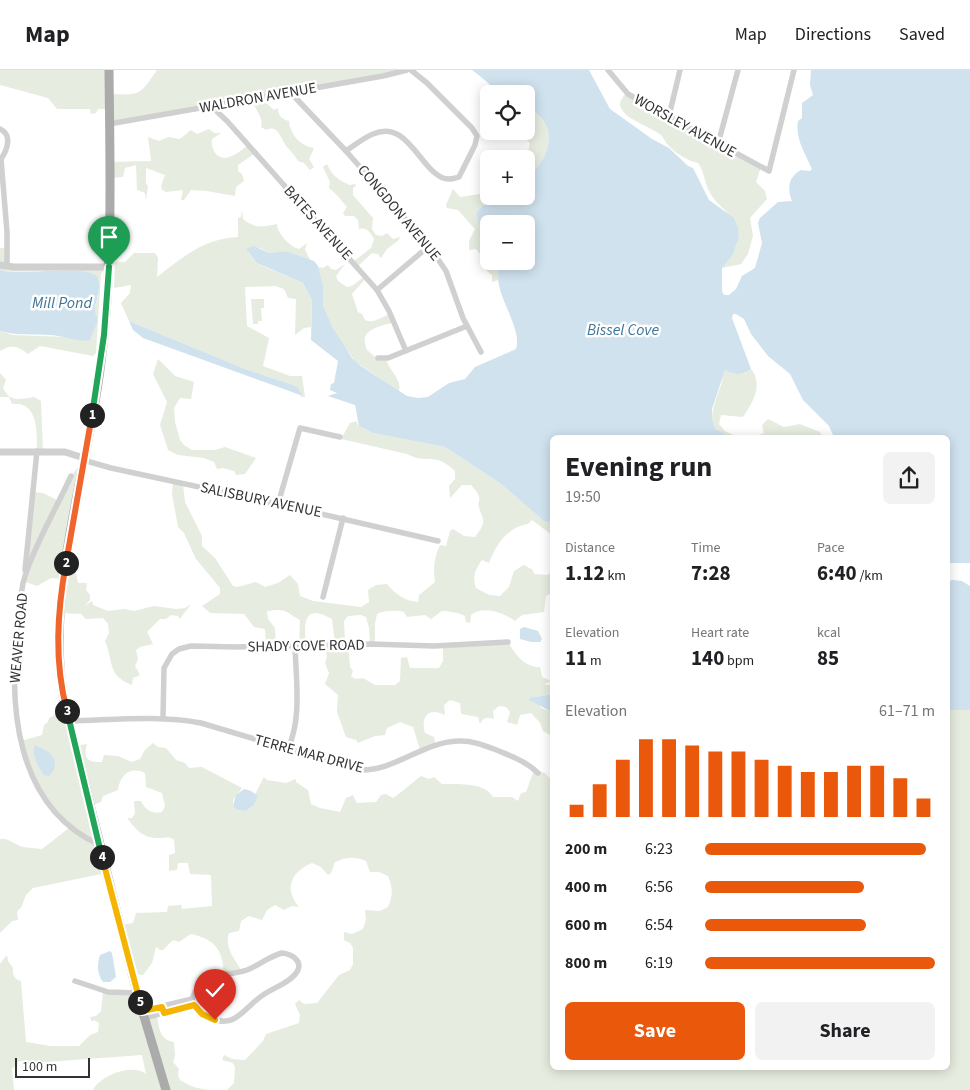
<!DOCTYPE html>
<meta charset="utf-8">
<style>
body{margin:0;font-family:"Source Sans 3",sans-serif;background:#f2f2f2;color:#202124;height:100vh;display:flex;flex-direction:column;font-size:19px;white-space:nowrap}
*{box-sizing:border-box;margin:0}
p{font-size:16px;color:#757577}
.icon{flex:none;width:28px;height:28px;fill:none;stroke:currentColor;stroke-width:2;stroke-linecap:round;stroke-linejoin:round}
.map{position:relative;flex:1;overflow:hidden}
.drawer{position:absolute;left:550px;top:365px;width:400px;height:635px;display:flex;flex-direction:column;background:#fff;border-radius:8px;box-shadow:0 2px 12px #0003}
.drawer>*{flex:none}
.tools{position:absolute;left:480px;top:15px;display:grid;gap:10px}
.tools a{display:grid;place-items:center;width:55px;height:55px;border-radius:8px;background:#fff;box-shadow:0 2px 12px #0003;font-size:25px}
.scale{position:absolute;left:15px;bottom:12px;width:75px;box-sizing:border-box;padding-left:5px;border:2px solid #333;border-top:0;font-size:14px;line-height:18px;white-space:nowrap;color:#333;-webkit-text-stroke:4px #fff;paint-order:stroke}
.pin{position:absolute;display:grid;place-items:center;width:42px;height:42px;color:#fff;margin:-51px -21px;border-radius:50% 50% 50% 0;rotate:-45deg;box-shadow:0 0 5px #0007}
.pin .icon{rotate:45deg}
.km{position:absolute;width:25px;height:25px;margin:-12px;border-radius:50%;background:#222;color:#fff;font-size:14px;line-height:25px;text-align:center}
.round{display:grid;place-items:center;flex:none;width:52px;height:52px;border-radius:8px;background:#f2f2f2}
.headline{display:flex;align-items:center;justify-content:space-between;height:85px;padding:0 15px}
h1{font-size:28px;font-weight:700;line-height:38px}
.stats{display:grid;grid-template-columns:repeat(3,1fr);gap:8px;height:85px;padding:5px 15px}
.stats div{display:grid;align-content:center}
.stats b{font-size:21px;font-weight:700}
.stats small{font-size:14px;font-weight:400}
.stats p{font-size:14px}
.chart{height:140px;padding:10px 15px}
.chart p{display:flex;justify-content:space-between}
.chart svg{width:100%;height:90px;margin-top:5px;stroke:#ea580c;stroke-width:6}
.primary-button{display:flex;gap:10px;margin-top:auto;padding:10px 15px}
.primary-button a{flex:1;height:58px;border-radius:8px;background:#ea580c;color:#fff;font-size:20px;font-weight:700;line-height:58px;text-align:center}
.primary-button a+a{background:#f2f2f2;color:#202124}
ul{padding:0 15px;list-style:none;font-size:16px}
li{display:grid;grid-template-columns:80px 60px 1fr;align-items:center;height:38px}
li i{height:12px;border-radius:6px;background:#ea580c}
header{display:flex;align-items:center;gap:30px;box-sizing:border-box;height:70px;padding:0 25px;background:#fff;border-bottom:1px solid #e0e0e0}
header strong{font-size:24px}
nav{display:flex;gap:28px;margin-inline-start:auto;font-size:18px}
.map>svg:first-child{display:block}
</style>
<header>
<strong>Map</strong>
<nav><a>Map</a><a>Directions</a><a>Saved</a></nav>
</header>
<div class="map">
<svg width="970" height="1020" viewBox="0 0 970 1020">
<rect width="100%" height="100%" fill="#fff"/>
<g fill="#e6ecdf">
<path d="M0,0H107L109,24C141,25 139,26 157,0H405L261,28L274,40L278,38C278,45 281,49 289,51C290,64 300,76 314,78L309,89L314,97L310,100L304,93L298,91C295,85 292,83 288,78C281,71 279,53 266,60L261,57C264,47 254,39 252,29L112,52L107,39H98L96,43L91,44L90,39H57L48,28L0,15Z"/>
<path d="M625,24L761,97L756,112L765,121L767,129L750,148L753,166L748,184L741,194L722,198C725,191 732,186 735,179C749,149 719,142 709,121C704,112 705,102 698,93C688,91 675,83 668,75C665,72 664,68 661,65C652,57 618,48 620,32Z"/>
<path d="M526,34C533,40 542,47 546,55C555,74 541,97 526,109V89H513L527,86L530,73L523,67L512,66L514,61H526Z"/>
<path d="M209,59L214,63H221L212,69C211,74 212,76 214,81C223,96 238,83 248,75L254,84L238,95V101L242,104L244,111L236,117L235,126L207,121L191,120L184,130H181L183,120L166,122L162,120L161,116L165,105L146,98V114L148,116L146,130L145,123L137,120L136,95L125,98L123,107L109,108V92L151,91L148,67L159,71L168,67L180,69L191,60L197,64Z"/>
<path d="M327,94C332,106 338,109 349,115L355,114L356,116L353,118V125L373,148L372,159L376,165L382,166L387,163L393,169L400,167L399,170L387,179L381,188L378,184L372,183L358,196L354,191L371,178L374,169C370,163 368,157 359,159L358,150L354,146H345L343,143L347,137L336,124L329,118L330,112L323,97Z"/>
<path d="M489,113V126H492L476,143L479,153L489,168V191H499L498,210L492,212V205C485,199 478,196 481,185L476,179L469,180V171L475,159L458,140L447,138L446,135L453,119L460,127L487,123Z"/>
<path d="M242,140L243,149C255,159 263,157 277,154C277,163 290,177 299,179L307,173L305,179L310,190L286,181L269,183L260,178L248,182L257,193L265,197L303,213L312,230L311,257L304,258L295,265L296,229L288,228L284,219L275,216L245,217L247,256L269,268L263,296L290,306H302L305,327H301L300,325L303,326L290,314L245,299L129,251L121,233L130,223L131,215L114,218L115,192H125L134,183H155L158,188L157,207C183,187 203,169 238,167V148L241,147Z"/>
<path d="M0,178H7V195L106,197L101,204L96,283L93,286L88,285L40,276L28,284C19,276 11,274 0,281V261L13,265L66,267L95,246C94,232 102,221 98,208C94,196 17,203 2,201L0,200Z"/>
<path d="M345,194L336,206L338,211L347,217L352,216L365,206L366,208L352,224L358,242L362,244L365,250C373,254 382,247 390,244L392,253C384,255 367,258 365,268C364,272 366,277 367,280L380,291L386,290C390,301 402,310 399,321L356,292L340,271L322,236L323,215L318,197L323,198L328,195L331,199L336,200Z"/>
<path d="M251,229H264V238H261L262,251H258V254H253Z"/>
<path d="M158,289L175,306L194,312L191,329L180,328L174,338L175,352L180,370L184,375L192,380H215L225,377L256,388L245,404L236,405L234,401L223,398L217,399L214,392L204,388L178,385L168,380L160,355L167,332L153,304Z"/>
<path d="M751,299C764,315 752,334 743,347L721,345L719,354L725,361L738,367C700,367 713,338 721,315C723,310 722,305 725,300C733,305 743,306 751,299Z"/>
<path d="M0,303L6,310L3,318C10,333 20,329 34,327L41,331L43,382H37C37,364 39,331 12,334L9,327H0Z"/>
<path d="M768,349L784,357L800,354L820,362L823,367H755L764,363L762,355Z"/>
<path d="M356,351L359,356L373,363L445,377L500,413L544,451L552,453V465L532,450L528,454C507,457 496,475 489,493L482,490C475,500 472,506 476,518L489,525L500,526L509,517L514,501L524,495L533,500L534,504L548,505L552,501V523L546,526L544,542L522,545L515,551C504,543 483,535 471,545L470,553L466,552L465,546C461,543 447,541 442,541L431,549L425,545L407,547L404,542C397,540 384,540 377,544L375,554V573H370L369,558L366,547L361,545L348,546L344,551L345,573L348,575L350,597L353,601L351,606L355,609L363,608L375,615H395L400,611L401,588L407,587L410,598H439L443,591V575L507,571C516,584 523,597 540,597L542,607L551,611L544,614L552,616V624L535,627L541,638L552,642V666L543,661L540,653L531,643L520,645L517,655L507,652L510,642L506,637L499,636L493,641L494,649C487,647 484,647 480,654L478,647L461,644L460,633L450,630L444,635L445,645C429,637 420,646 425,663L434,667L436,677L421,683L413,657L400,652L387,658L385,665L375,666L358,673L356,670L346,667L337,642L338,625L325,614L329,603L325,593L327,587L325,575L335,574L332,549C329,548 325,545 321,544C301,538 305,564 306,575L299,576L300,550C284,541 287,538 267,541L268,549L275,558L276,576L266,577L265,559L254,557L244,544L210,543L202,536L220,524V518L196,489L184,463L178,457L172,424L173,413L183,415L185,432L202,466V476L215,488L233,516L237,517L256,512L265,517L278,513L290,505L298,514L300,526L313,531L361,537L369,532L368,520L376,515L387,514C395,524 405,531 418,532L419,525L435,512C433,499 434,487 440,475L446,476L450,461L453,459L464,466L475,467C488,450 483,452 478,434C482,426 476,421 471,415H462L450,428L449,416L455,409V401C435,381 427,395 407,384L341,369L350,353Z"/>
<path d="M79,396L65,501L76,503L78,513H87L86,520L90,525V530L84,536L92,531L93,535L108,541L124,539L134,541L154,536L176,539L185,538L191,534L180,549L178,546L171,545L166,549H160L147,562L153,574L140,577L136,580L138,589L135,596L140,605L133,608L132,615C107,605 114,593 105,571L109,563L108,554L103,548L86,549L81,544L59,543L63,509L51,508L37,516L23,511L33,422L43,423L59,431L72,405Z"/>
<path d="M65,640L76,676L87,674C83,688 87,693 102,692L104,685L118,686L132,692L140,689L145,680L153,673L158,677L166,678L176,690L185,693L189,698L202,697L242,718L233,730V736L237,740L246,741L254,735L258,726L255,724L264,707L267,710L286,713L296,709V712L308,720L311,734L320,738L340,742L346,728L353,725L357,733L376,732L381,725L386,724L393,728C404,721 411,713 421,706L429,709L434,707L442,714C457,714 485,712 493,727H512L518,731L521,723L526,722L534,700L545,703L552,711V998H948V640H970V1020H227L234,1013L235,997L233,993L222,990L224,985L232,989L245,990L263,971L266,964L299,953L300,945L295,934L299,930L304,934L317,933L339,905L350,900L353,894V878L350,873L344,870V862L352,864L363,859L366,850L365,840L380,841L388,837C393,826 393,817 388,806L379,802H370L366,791C354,786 347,787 335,792L331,803L328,805L321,797L312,793C290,802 284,820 299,837L292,836L284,840L275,835L267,840L262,850L249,846L241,851L239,861L229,863C224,879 235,888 242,902L224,905C223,880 215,869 191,864L179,872L173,870L163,880H160L156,877L152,893L143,905L133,904L120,855L133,853L136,843L167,842L168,836L180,835L181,834L182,839L212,836L211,805L190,804L188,793H178L177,800L169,801V785L175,783L174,770C169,766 166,768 159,768C143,768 137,761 127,748H132L135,743L134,731H141C144,739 153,745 162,742L165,736L162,723L146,717L145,703C130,696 120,705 118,720L103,726L101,732L90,736L106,803L33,818L26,825L22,836L17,842L18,850L12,851L0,863V769H6L22,777L42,779L69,758L46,732L21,671L42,665L44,655L48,652L49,648Z"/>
<path d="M7,885L8,891L13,898V904L16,909L21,911L26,972L51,976H79L90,965L98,962L99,953L94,950L92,952L90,947L96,946L101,941L103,922L136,923L142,943L162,939L163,941L157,946C159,958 160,970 174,972L175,986L173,992L179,999L178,1005L180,1010C190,1016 197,1019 210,1020H93C101,1005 132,993 146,1004L142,985L32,993L19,991L12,999L14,1020H0V894Z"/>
</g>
<g fill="#cfe2ee">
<path d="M472,0H589L610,39L652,69L669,78L688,96L693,98L709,130L734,148L738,158L739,168L733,184L722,198V221L724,225H729L736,219L742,206L755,198L762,173L758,153L760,148L778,132L792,131C787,119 788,107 801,100L810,101L812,99C805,83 795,69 798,51L802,48V33L813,25L810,15L811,0H970V493H948V368L834,367L829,356L803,330L790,304L768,286L751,264L744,249L736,244H733L732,248L751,299C742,306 734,305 725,300L712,339V349L715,359L730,367L552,368V453L544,451L500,413L445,377L373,363L359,356L355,335L328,326L337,323L330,320L331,314L334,313L338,291L311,270L312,230L303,213L257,193L246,179L254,176L269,183L286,181L314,191L318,196L323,215V236L333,258L352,288L361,296L407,326L418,328L428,327L449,313L465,309L475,297L516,279C522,262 502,233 499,215C497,207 499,199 499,191H526V154H489V168L479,153L476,143L492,126H526V109C541,97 555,74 546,55C542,47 533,40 526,34V24C492,24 498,19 472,0Z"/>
<path d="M0,200C16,206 93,194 98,208C102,220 95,229 95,241C95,246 99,248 97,252C95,258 92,264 90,270C78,272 64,266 51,265C33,264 17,266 0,261Z"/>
<path d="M129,251L245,299L290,314L297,317L303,326L143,268L133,260Z"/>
<path d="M953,510L962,511L970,516V640H948V511Z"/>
<path d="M524,557L538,561L542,569L540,572H531L520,569V559Z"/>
<path d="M552,624V642L529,630L530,628Z"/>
<path d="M35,675L49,682L55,691L54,700L49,706L44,705C38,697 31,684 35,675Z"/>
<path d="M244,719L251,721L258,726L254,735L246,741L237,740L233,736L236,725Z"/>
<path d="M110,881L112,883L116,907L110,912H103C97,904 97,894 100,885Z"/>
</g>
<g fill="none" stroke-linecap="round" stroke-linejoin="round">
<g stroke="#d0d0d0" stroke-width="5.5">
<path d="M608,0L628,24L769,101L794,0"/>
<path d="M290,22L346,81L429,176L446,201L463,248L481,282"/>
<path d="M212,37L227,51L377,220L389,241L406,281"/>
<path d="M669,46L680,0"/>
<path d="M109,54L383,6L407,0"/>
<path d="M0,59C13,65 7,80 1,89L7,162V196"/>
<path d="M718,74L738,0"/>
<path d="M346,81C355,75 363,68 373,64C407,49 419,98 443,108C449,110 453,109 459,107L475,75L477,66L472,58L427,13L411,0"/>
<path d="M377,220L429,176"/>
<path d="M378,288H388L467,256"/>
<path d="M84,388L90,392L111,398L278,434L438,471"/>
<path d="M71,406C56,439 36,472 25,506C20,521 20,539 18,555C8,635 15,737 100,775"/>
<path d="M278,434L300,358L340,367"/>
<path d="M25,500L37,381"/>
<path d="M323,527L343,448"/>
<path d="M163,648L164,598L172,584L179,579L191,576L236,577L369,574L434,576L508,572"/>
<path d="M70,651C114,650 158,645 201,653L360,700C395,701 423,672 458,671C472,670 486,676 499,681C513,687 527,692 538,703"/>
<path d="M288,679C302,648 296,610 295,576"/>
<path d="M282,883C291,884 302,890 298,900C293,911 273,918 263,925C244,937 235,962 207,946C200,942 194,937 192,929C202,899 225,908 247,900C259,895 270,886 282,883Z"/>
<path d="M75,911L108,922L137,923"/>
<path d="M142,941L192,929"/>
<path d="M144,948L194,935"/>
</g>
<g stroke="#d0d0d0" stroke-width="7">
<path d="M0,195L14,197H109"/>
<path d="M0,382H65L84,388"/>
</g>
<path stroke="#ababab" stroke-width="9" d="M109,0C110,106 114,215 97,320C81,421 48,523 63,626L137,923L166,1020"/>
</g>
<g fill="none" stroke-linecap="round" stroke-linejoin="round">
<defs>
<path id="split-1" d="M92,345L104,265L109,197"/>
<path id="split-2" d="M66,493L92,345"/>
<path id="split-3" d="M66,493C57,543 54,592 67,641"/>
<path id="split-4" d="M67,641L102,787"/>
<path id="split-5" d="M102,787L140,932"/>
<path id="split-6" d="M140,932L142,941L162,937L164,943L194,935L202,944L215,950"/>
</defs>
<use href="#split-1" stroke="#fff" stroke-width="10"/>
<use href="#split-2" stroke="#fff" stroke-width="10"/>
<use href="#split-3" stroke="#fff" stroke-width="10"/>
<use href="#split-4" stroke="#fff" stroke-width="10"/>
<use href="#split-5" stroke="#fff" stroke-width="10"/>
<use href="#split-6" stroke="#fff" stroke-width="10"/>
<use href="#split-1" stroke="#22a559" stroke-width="6"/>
<use href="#split-2" stroke="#f0652b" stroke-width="6"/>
<use href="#split-3" stroke="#f0652b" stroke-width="6"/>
<use href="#split-4" stroke="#22a559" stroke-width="6"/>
<use href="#split-5" stroke="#f5b400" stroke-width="6"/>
<use href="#split-6" stroke="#f5b400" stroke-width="6"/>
</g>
<g text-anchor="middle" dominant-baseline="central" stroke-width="5" stroke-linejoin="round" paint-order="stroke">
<g font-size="15" fill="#333" stroke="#fff">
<text transform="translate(258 28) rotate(-10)">WALDRON AVENUE</text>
<text transform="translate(685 56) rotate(29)">WORSLEY AVENUE</text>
<text transform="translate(399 143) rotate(50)">CONGDON AVENUE</text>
<text transform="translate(318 153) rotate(48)">BATES AVENUE</text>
<text transform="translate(261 430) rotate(12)">SALISBURY AVENUE</text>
<text transform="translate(19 568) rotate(-85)">WEAVER ROAD</text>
<text transform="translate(306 576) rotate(-1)">SHADY COVE ROAD</text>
<text transform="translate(309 684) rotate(15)">TERRE MAR DRIVE</text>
</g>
<g font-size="16" font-style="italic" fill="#3f7597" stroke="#fff">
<text x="62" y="233">Mill Pond</text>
<text x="623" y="260">Bissel Cove</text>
</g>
</g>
</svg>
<div class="tools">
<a><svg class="icon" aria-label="locate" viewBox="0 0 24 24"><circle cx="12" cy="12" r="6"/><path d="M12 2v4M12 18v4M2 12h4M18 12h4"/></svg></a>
<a>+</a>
<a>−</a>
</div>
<div class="scale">100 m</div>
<div class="pin" style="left:109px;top:197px;background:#1e9e55"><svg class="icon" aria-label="arrive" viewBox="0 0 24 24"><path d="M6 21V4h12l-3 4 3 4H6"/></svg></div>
<div class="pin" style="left:215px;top:950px;background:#d93025"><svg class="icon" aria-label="check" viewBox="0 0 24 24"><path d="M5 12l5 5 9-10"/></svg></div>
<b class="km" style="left:92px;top:345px">1</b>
<b class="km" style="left:66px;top:493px">2</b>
<b class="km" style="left:67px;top:641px">3</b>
<b class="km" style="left:102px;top:787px">4</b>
<b class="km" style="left:140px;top:932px">5</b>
<section class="drawer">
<div class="headline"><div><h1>Evening run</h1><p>19:50</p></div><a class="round"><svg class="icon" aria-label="share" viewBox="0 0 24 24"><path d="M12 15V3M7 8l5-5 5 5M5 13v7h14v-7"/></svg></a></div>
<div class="stats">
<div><p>Distance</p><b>1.12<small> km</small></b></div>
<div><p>Time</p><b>7:28</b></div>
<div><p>Pace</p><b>6:40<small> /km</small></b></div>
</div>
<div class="stats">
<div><p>Elevation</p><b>11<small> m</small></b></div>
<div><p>Heart rate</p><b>140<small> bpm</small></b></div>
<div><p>kcal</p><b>85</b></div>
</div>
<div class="chart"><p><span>Elevation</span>61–71 m</p>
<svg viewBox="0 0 160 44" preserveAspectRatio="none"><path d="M5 44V38M15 44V28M25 44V16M35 44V6M45 44V6M55 44V9M65 44V12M75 44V12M85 44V16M95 44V19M105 44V22M115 44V22M125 44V19M135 44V19M145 44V25M155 44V35"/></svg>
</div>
<ul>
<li><b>200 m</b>6:23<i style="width:96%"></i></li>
<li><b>400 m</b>6:56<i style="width:69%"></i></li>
<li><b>600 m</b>6:54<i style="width:70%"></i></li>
<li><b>800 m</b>6:19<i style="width:100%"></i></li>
</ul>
<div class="primary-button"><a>Save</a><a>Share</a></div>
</section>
</div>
